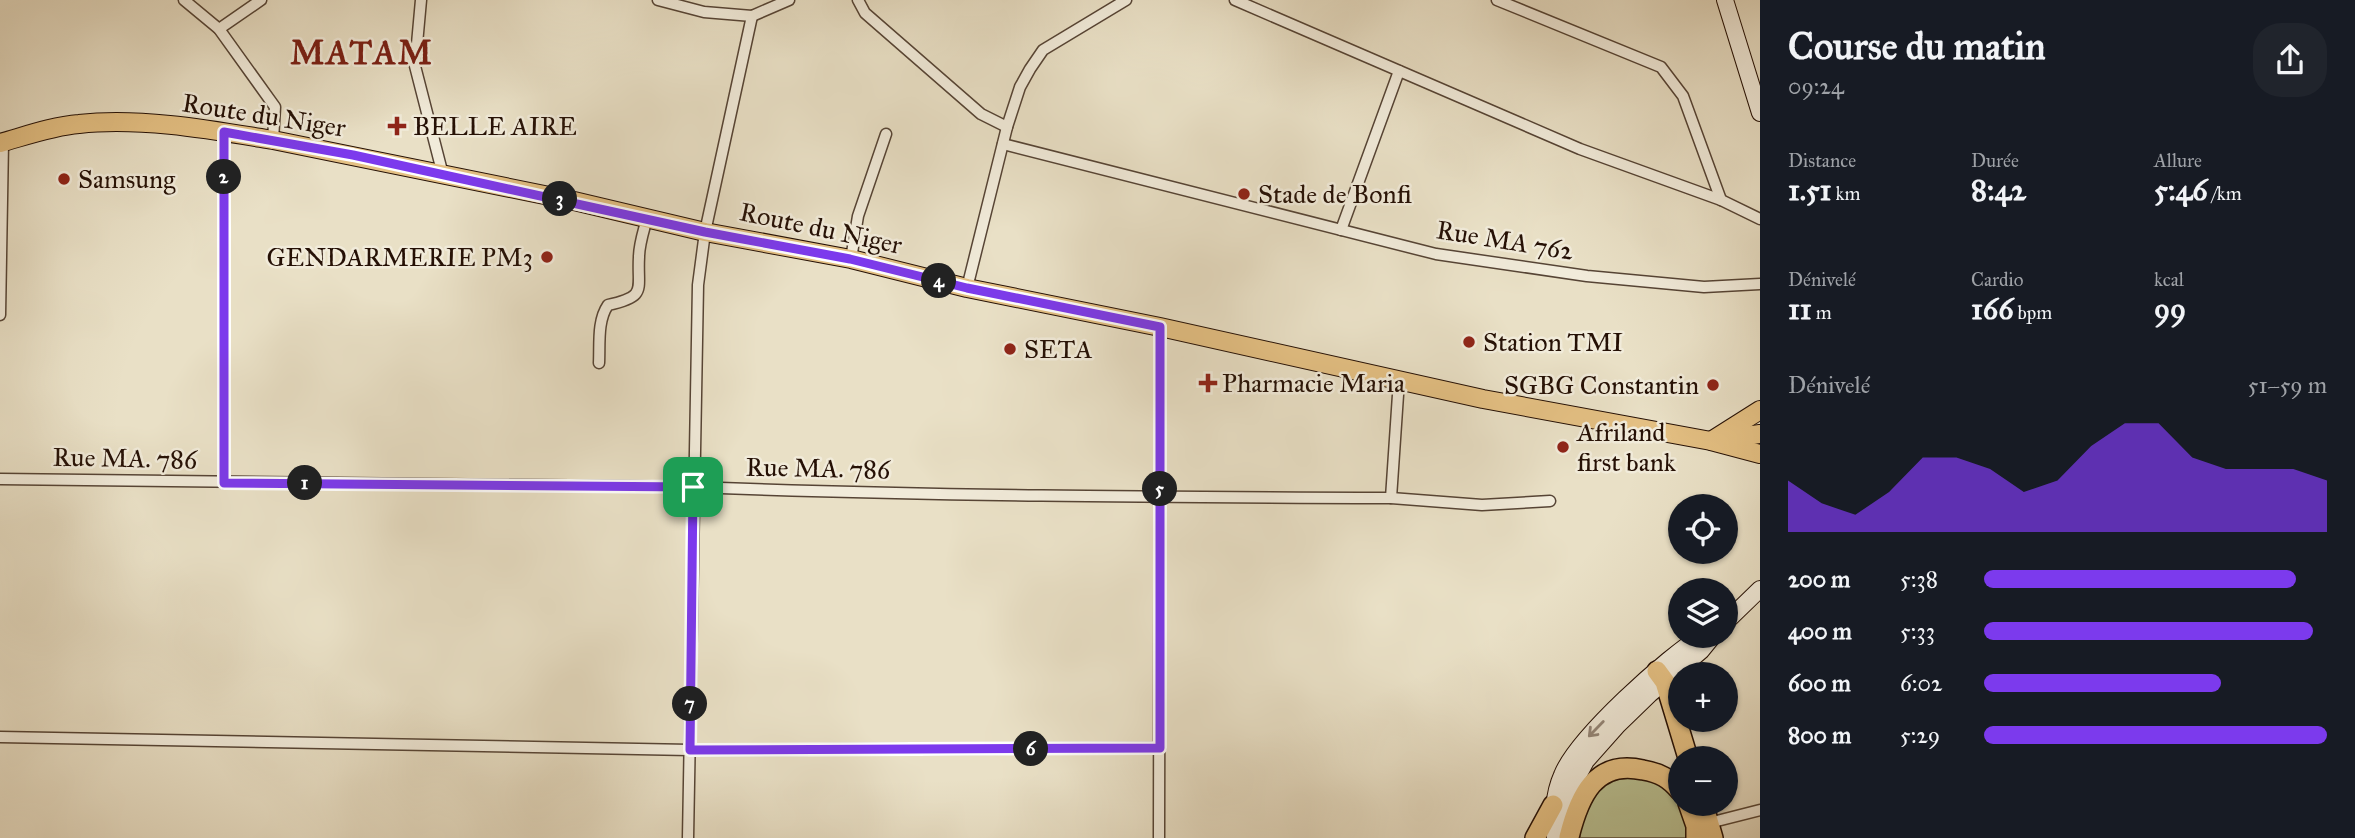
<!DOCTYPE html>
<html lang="fr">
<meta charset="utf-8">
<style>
body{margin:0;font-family:"IM FELL Great Primer",serif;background:#20242c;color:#f1f3f6;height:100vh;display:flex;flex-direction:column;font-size:26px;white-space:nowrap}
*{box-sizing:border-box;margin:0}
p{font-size:23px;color:#9ea1a6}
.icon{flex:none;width:38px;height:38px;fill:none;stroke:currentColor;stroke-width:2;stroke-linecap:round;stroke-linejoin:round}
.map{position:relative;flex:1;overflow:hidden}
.drawer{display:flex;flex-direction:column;background:#171b24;width:595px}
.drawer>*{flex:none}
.fabs{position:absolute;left:1668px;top:494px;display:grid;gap:14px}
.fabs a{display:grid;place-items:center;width:70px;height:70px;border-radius:50%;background:#171b24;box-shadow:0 2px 5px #0004;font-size:35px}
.pin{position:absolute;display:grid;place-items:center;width:60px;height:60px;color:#fff;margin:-30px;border-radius:14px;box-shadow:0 4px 10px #0006}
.km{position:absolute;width:35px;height:35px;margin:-18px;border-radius:50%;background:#222;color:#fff;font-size:19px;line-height:35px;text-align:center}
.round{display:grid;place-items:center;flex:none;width:74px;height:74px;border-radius:28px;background:#20242c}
.headline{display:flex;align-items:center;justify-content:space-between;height:119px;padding:0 28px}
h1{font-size:38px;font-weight:700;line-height:52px}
.metrics{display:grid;grid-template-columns:repeat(3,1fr);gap:10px;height:119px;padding:7px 28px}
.metrics div{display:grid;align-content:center}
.metrics b{font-size:30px;font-weight:700}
.metrics small{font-size:19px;font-weight:400}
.metrics p{font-size:19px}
.chart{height:196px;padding:14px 28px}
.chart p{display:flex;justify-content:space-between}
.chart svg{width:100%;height:126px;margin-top:7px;fill:#7c3aed;opacity:.7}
ul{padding:0 28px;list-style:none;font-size:23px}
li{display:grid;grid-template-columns:112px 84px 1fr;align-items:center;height:52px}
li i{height:18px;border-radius:9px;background:#7c3aed}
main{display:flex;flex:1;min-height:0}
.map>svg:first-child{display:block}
</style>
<main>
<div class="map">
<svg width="1760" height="838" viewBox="0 0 1760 838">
<rect width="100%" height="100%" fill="#e9e0c6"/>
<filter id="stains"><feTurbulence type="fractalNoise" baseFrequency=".00286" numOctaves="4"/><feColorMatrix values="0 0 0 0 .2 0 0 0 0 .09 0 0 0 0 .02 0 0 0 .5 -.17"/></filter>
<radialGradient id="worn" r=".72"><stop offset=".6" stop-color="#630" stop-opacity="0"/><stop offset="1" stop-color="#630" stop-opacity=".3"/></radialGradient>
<path fill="#b9c193" stroke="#6f684c" stroke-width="2" d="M1617,774L1651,776L1677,798L1684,814L1689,838H1580C1571,803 1593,795 1617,774Z"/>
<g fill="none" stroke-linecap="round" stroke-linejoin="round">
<defs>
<g id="minor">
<path d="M184,0L219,29L275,107L273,140"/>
<path d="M421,0L415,66L443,175"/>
<path d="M658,0L704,12L752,16L789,0"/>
<path d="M858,0L865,13L981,114L1007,127"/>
<path d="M1235,0L1580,149L1721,200L1760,219"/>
<path d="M1497,0L1661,67L1683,96L1721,200"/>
<path d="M219,29L261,0"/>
<path d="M224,132V483"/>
<path d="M1003,144L1436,254L1587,276L1704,287L1760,284"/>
<path d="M1341,230L1399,71"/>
<path d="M851,259L858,216L886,134"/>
<path d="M967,288L1007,127L1020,87L1030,69L1043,50L1126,0"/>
<path d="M0,315L3,142"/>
<path d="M599,363C600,344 597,321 608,305C648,296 637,290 639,257C639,244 644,230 647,218"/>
<path d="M0,479L693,487C925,496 1158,497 1391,498L1399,380"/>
<path d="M1391,498L1482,505L1550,501"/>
<path d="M0,737L690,750L1160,748"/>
<path d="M1709,823L1760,810"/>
<path d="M688,838L698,285L705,232L752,16"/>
<path d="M1159,838L1160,327"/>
</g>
<g id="secondary">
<path d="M1725,0L1760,113"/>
<path d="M1726,622L1760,589"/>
<path d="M1569,825L1568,811L1572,787L1586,761L1618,725L1650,694L1701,651L1714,635"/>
<path d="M1555,838C1553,816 1553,795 1562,775C1577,737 1667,657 1702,635"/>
</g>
<g id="primary">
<path d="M0,143C25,136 53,126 79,124C141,117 212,130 273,140L574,201L705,232L851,259L967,288L1160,327L1483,399L1711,441L1760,454"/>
<path d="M1718,440L1760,434"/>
<path d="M1711,441L1760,410"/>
</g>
<g id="trunk">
<path d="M1657,671L1665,682L1688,758"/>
<path d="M1688,803L1696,826V838"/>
<path d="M1703,803L1713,838"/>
<path d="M1569,837C1579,797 1595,759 1643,770C1660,773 1669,778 1680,791"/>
<path d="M1535,838L1553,805"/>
</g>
</defs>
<use href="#minor" stroke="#564435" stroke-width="13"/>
<use href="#secondary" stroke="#251005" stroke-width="18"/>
<use href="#primary" stroke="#251005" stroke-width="20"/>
<use href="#trunk" stroke="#251005" stroke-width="22"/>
<use href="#minor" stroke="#f1ebda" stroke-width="10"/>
<use href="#secondary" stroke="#f1ebda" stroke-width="16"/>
<use href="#primary" stroke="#e4c083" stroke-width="18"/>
<use href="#trunk" stroke="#e4c083" stroke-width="19"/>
</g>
<defs><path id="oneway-shaft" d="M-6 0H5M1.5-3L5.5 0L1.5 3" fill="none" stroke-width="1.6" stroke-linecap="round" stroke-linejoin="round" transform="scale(1.75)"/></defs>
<use stroke="#95887a" href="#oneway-shaft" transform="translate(1596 729) rotate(134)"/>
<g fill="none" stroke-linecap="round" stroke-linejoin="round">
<defs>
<path id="route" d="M224,132L353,155L705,232L850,259L967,288L1160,327V748L690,750L693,487L224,483Z"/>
</defs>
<use href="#route" stroke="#fff" stroke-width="14"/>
<use href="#route" stroke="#7c3aed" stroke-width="9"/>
</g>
<g fill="#8f2418" stroke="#f1ebda" stroke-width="2.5">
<path d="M393.5 115.5h7v7h7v7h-7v7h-7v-7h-7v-7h7z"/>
<circle cx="64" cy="179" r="7"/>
<circle cx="1244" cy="194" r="7"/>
<circle cx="547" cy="257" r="7"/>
<circle cx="1469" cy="342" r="7"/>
<circle cx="1010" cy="349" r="7"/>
<path d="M1204.5 372.5h7v7h7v7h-7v7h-7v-7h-7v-7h7z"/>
<circle cx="1713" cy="385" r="7"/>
<circle cx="1563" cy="447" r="7"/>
</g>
<g text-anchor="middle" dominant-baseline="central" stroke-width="5" stroke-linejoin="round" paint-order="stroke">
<g font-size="26" fill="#251005" stroke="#f1ebda">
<text transform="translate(264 115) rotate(9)">Route du Niger</text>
<text transform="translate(821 228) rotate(12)">Route du Niger</text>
<text transform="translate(1505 240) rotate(9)">Rue MA 762</text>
<text transform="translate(125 458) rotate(1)">Rue MA. 786</text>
<text transform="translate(818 468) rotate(1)">Rue MA. 786</text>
</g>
<g font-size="26" fill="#251005" stroke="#f1ebda" text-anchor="start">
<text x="413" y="126">BELLE AIRE</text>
<text x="78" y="179">Samsung</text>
<text x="1258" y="194">Stade de Bonfi</text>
<text x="533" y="257" text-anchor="end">GENDARMERIE PM3</text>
<text x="1483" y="342">Station TMI</text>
<text x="1024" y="349">SETA</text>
<text x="1222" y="383">Pharmacie Maria</text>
<text x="1699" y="385" text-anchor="end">SGBG Constantin</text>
<text x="1577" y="432">Afriland<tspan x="1577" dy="30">first bank</tspan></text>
</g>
<g font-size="33" font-weight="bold" letter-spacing="2" fill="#7a1f14" stroke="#f1ebda">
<text x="362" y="53">MATAM</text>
</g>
</g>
<rect width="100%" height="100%" filter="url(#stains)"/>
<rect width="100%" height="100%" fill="url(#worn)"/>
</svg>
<div class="fabs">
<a><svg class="icon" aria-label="locate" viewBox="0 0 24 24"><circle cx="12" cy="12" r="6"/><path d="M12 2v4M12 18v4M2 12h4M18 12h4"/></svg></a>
<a><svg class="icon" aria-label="layers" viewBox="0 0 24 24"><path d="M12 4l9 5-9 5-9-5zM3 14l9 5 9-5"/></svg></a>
<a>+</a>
<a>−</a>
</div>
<div class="pin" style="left:693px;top:487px;background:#1e9e55"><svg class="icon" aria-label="arrive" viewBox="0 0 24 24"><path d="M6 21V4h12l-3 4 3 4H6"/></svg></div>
<b class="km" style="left:305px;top:483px">1</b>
<b class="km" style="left:224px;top:177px">2</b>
<b class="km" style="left:560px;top:199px">3</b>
<b class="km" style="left:939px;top:281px">4</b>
<b class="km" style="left:1160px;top:489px">5</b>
<b class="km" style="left:1031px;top:749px">6</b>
<b class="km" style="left:690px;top:704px">7</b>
</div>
<section class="drawer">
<div class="headline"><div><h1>Course du matin</h1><p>09:24</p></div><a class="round"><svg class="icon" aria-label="share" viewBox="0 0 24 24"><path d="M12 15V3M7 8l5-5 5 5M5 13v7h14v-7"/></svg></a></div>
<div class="metrics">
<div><p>Distance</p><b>1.51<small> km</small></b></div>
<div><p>Durée</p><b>8:42</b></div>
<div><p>Allure</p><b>5:46<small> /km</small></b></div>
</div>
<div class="metrics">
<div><p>Dénivelé</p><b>11<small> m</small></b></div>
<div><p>Cardio</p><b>166<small> bpm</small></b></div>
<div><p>kcal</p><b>99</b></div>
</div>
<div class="chart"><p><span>Dénivelé</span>51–59 m</p>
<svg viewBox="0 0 160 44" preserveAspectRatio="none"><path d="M0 44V26L10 34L20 38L30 30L40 18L50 18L60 22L70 30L80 26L90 14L100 6L110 6L120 18L130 22L140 22L150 22L160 26V44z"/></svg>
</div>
<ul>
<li><b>200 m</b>5:38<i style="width:91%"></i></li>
<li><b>400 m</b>5:33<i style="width:96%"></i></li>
<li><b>600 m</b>6:02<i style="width:69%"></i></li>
<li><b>800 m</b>5:29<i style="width:100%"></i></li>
</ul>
</section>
</main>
